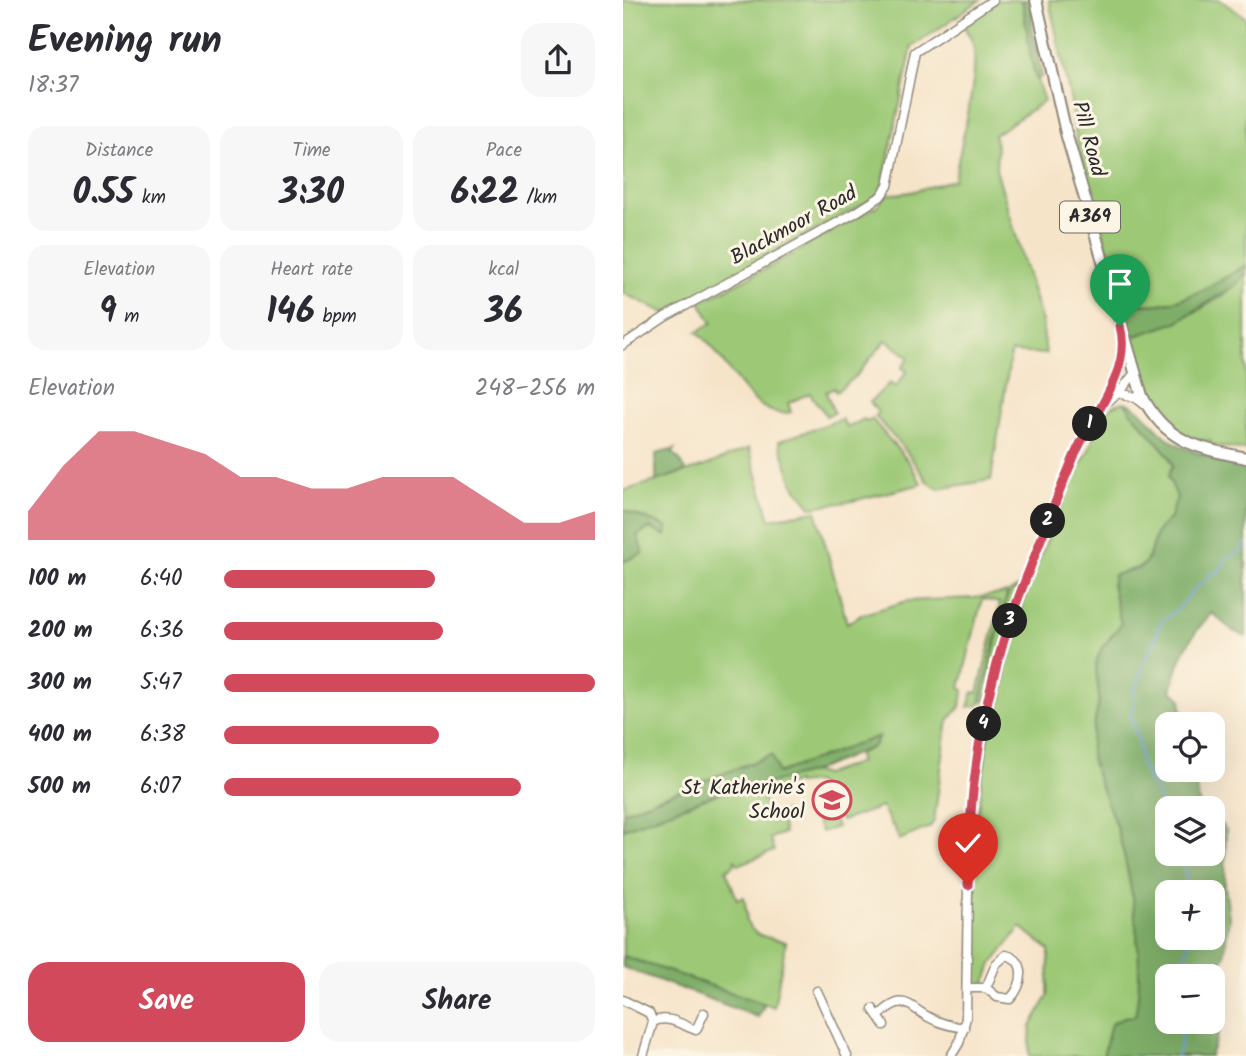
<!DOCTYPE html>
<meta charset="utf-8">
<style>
body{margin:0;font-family:Kalam,sans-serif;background:#f7f7f7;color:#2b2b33;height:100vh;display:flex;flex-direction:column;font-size:26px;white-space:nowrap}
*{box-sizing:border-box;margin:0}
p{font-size:23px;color:#7c7c81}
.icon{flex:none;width:38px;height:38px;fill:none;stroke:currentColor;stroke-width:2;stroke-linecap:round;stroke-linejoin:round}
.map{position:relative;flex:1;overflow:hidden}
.sheet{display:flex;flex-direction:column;background:#fff;width:623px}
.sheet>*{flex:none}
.tools{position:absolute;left:532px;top:712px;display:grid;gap:14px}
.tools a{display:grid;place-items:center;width:70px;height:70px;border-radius:14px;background:#fff;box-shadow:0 7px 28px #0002;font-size:35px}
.pin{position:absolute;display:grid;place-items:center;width:60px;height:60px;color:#fff;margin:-72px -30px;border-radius:50% 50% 50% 0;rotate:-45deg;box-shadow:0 0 7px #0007}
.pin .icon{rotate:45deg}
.km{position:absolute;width:35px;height:35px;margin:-18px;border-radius:50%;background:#222;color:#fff;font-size:19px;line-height:35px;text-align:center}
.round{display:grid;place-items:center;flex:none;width:74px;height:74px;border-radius:21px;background:#f7f7f7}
.summary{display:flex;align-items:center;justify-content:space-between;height:119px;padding:0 28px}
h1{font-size:38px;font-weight:600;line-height:52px}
.figures{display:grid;grid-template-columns:repeat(3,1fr);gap:10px;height:119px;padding:7px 28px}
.figures div{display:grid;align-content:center;border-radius:18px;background:#f7f7f7;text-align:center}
.figures b{font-size:35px;font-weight:600}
.figures small{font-size:19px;font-weight:400}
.figures p{font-size:19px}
.chart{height:196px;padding:14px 28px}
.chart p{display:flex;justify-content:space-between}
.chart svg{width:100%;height:126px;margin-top:7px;fill:#d1495b;opacity:.7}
.primary-button{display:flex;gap:14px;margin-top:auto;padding:14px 28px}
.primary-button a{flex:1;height:80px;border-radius:21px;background:#d1495b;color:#fff;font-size:28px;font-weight:600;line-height:80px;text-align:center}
.primary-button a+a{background:#f7f7f7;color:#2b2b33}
ul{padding:0 28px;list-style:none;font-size:23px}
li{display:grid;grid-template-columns:112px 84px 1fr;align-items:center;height:52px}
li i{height:18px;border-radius:9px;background:#d1495b}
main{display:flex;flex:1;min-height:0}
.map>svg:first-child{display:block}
</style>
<main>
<section class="sheet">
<div class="summary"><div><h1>Evening run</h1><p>18:37</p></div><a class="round"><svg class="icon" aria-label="share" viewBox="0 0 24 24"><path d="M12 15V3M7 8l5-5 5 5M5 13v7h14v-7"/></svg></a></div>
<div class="figures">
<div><p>Distance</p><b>0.55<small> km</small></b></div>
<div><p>Time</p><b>3:30</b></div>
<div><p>Pace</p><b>6:22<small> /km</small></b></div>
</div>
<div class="figures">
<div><p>Elevation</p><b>9<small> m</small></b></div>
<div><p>Heart rate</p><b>146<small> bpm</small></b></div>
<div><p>kcal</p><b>36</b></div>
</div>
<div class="chart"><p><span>Elevation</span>248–256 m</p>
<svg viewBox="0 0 160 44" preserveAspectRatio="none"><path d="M0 44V34L10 18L20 6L30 6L40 10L50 14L60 22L70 22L80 26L90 26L100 22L110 22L120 22L130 30L140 38L150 38L160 34V44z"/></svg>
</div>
<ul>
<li><b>100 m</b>6:40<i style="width:57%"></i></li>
<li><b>200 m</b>6:36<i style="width:59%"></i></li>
<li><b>300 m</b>5:47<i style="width:100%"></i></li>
<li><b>400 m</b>6:38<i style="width:58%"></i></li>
<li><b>500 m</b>6:07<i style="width:80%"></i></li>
</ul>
<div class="primary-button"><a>Save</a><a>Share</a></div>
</section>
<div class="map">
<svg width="623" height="1056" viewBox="0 0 623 1056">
<rect width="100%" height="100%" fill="#fcf5e5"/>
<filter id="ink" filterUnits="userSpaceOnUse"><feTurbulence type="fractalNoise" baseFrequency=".0143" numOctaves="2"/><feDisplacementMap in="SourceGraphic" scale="14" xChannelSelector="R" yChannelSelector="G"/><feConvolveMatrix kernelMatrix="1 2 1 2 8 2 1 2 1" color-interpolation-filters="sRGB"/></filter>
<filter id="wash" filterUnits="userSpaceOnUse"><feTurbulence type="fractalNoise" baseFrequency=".00686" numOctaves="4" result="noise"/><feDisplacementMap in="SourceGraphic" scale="28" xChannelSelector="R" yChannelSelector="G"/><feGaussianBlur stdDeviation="1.57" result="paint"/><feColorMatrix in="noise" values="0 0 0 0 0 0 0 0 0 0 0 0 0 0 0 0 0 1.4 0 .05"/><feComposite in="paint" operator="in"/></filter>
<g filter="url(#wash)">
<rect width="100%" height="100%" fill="#f6e4c9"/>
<g fill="#9dc977" stroke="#647a51" stroke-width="2">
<path d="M0,0H357L289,47L258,192L248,200L42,313L0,293Z"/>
<path d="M375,0H399L411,72L421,101L371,135L374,148L373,169L419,322L423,354L388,352L368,480L315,489L305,482L283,451L252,416L255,412L247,402L267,383L273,387L284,371L279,368L286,357L263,340L232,377L213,392L211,388L203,392L211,413L203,416C199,407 192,403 187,393L165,403L168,412C128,424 102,352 74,332L89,323L77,302L146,267L255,205L265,194C288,195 308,185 331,180C337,150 357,72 350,44C348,37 343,31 340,24Z"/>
<path d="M426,0H597L623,18V265C594,283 551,310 516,304C509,303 502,297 497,294L453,138L448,102Z"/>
<path d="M623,272V450L587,445V440C540,448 519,370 509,337C548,324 598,306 623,272Z"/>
<path d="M501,402L546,456L550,465L545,476L555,497L547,518L534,531L525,559L518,568L491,575L490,585L498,624C491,634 478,648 474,660C471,671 476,686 476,697C475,718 464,741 469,761C475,783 486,804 493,826C509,877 523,965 512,1017H501L488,1024L480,1056H406L408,1026L425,996L426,950L398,927L369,964L362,984L351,985L349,982L352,835L362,753L376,682L404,590L451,474C456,467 460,461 464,454C474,434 476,407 501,402Z"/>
<path d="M219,419L224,428L241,419L244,422L249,419L285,461L299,484L225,502L188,507L170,484L156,441Z"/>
<path d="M126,448L147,519L193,511L224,623L238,615L284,601L351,598L384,593L356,705L345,707L350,692L355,693L377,603L359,599L337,688L341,690L337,707L326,719L324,726L311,821L307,827L276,840L271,826H269L259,807L218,821L212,807L209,815L214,827L198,832L189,810L199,804C204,795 201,789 193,782L174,784L173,782L139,796L147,817L162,811L164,817L158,820L161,833L147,838L151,851L115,865L112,860L110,866L103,870L114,899L121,897L124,916L123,920C130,938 146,937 163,942L151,1007L0,956V829L120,784L131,785L192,772L201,775L237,762L234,754C244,750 254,748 255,737L155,773L148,755L0,812V562L20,553L13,535L27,528L42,536L44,527L0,510V491L82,466Z"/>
<path d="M395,587L364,699L359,703L383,600L387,592Z"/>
</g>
<g fill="#7ead68" stroke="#546c4a" stroke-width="2" fill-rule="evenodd">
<path d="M399,0H408L409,2V27L419,76L414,80C404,54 405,27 399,0Z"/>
<path d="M623,265V272L613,285L552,323L509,337L497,294C502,297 509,303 516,304C551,310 594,283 623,265Z"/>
<path d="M504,403C521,409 530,427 545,438C568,455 596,458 623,464V637L610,631L589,613C566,635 555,661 548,691L558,698L559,711L547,724H544L543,729L544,770H571L577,808H544V854H590V819H593L603,830L602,885L606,918L601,957L595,967L604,989L602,1015L587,1056H480L488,1024L501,1017L512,1016C523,966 509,876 493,826C486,804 474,783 469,761C464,740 475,718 476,697C476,685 471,671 474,660C477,647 490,635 498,624L489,585L491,575L518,567L525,559L534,531L547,518L554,497L545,476L550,465L546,456L506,409ZM590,892V938H544V892ZM590,976V1022H544V976Z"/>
<path d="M52,449L50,453L57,460L63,471L33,481V454Z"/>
<path d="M0,510L44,527L43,536L27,528L14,535L20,553L0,562Z"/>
<path d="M256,736L250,747L186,773L138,785L120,784L0,829V812L149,755L155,773Z"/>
<path d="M0,956L142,1004L135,1017L0,967Z"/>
</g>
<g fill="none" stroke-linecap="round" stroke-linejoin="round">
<g stroke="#74a2dd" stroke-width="2">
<path d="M544,814L518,765L515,739L507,714L512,703L511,690L517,677L521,660L531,645L537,623L557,607L571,589L580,583L586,575L595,573L604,558L618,551L623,543"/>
<path d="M557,854L567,892"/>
<path d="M562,976L561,959L567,938"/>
<path d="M554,1056L558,1042L557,1022"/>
</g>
</g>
</g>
<g filter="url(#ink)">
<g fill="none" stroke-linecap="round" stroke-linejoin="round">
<defs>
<g id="minor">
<path d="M0,345L42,317L232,213L257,197L265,186L292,52L370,0"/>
<path d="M490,381L496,393L512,397L522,405"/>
<path d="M481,403L496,393L511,374"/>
<path d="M344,988H363L373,964L383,955C405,960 400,986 387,999L374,997L363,988"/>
<path d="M194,991L224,1056"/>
<path d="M0,1000L26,1013L30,1022"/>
<path d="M250,1009L261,1025"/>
<path d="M256,1016C284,988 286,1011 314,1021C322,1025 332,1026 341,1028"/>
<path d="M20,1056L30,1022C44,1014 59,1025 73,1030L81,1013"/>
<path d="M328,1056L336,1043L343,1018L346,824L365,705L385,628L401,584L453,452L466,425L481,403L495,369L501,339"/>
</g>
<path id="major" d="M413,0L443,133L519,396C543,443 576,448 623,458"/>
</defs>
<use href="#minor" stroke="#90887a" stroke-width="11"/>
<use href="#major" stroke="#90887a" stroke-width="14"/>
<use href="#minor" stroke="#fff" stroke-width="8"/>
<use href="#major" stroke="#fff" stroke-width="10"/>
</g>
</g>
<g fill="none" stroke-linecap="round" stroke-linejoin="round" filter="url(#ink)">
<defs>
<path id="route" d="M345,885C345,799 358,709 385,627C394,600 405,574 415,547C428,514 440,480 455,448C473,411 509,369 497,326"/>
</defs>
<use href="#route" stroke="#fff" stroke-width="14"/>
<use href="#route" stroke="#d1495b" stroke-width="9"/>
</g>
<defs>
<symbol id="school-ring" viewBox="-11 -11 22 22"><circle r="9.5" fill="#fcf5e5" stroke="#d1495b" stroke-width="1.5"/><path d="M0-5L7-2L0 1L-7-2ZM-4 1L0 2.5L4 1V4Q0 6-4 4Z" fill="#d1495b"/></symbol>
</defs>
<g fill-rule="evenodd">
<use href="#school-ring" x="187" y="778" width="44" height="44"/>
</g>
<g text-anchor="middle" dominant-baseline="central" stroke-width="6" stroke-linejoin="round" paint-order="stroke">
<rect fill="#fcf5e5" stroke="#6a6863" stroke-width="2" x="437" y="201.5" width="60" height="31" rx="5"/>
<g font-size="19" font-weight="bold" fill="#2b2b2b">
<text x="467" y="217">A369</text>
</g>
<g font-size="21" fill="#2b2b2b" stroke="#fcf5e5">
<text transform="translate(465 139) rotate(75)">Pill Road</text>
<text transform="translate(171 226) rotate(-29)">Blackmoor Road</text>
</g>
<g font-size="21" fill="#2b2b2b" stroke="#fcf5e5" text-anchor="end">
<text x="182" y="788">St Katherine's<tspan x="182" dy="24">School</tspan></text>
</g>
</g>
</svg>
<div class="tools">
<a><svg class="icon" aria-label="locate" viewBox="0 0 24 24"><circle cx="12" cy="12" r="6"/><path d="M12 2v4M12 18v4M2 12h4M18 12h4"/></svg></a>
<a><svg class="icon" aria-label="layers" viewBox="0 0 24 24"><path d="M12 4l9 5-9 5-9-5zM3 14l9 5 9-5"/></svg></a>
<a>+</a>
<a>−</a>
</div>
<div class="pin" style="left:497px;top:326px;background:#1e9e55"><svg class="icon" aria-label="arrive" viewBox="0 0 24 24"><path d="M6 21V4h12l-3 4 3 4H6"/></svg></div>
<div class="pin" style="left:345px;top:885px;background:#d93025"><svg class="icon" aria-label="check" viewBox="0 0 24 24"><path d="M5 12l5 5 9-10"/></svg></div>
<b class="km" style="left:467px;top:424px">1</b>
<b class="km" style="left:425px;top:521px">2</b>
<b class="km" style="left:387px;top:621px">3</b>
<b class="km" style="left:361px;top:724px">4</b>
</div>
</main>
